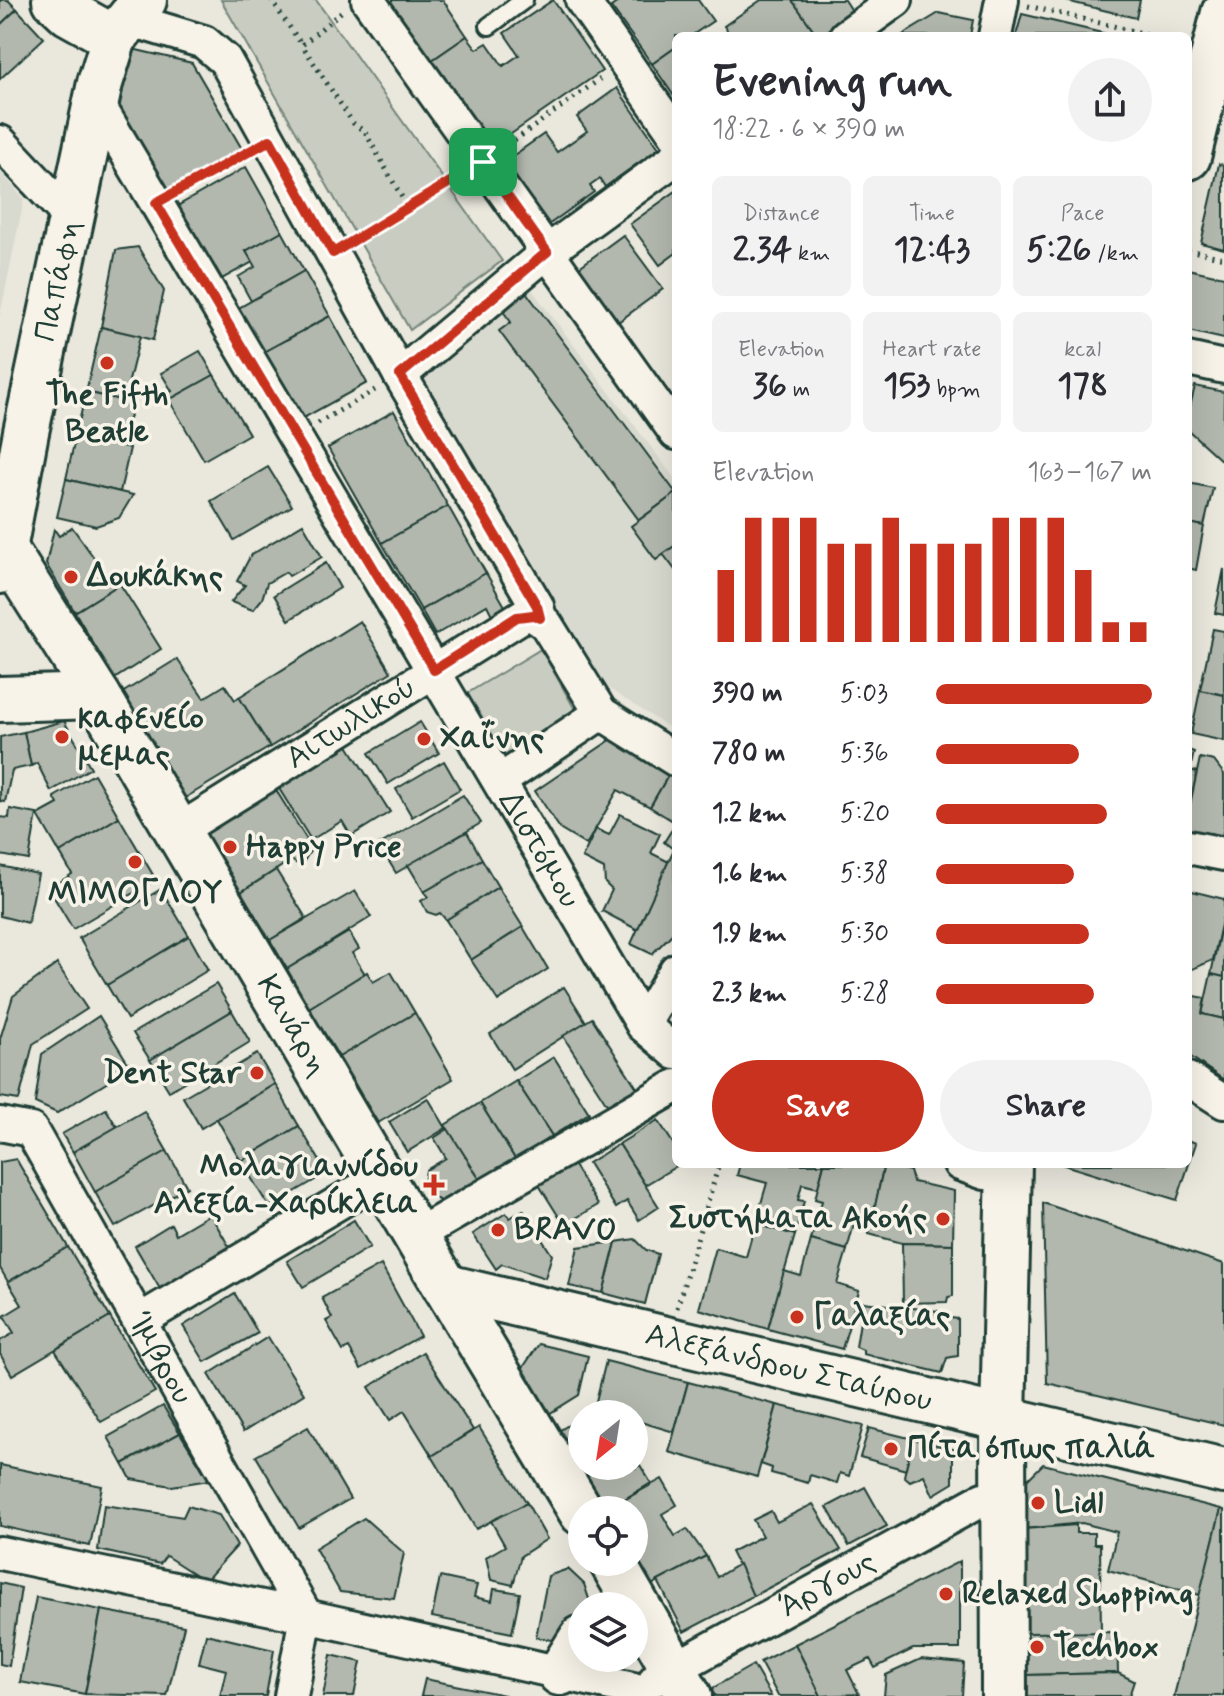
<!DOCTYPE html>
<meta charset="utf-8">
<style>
body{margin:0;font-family:Mynerve,sans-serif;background:#f2f2f3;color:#2b2b33;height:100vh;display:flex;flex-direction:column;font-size:30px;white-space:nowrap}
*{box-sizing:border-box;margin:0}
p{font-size:26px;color:#7c7c81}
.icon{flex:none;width:44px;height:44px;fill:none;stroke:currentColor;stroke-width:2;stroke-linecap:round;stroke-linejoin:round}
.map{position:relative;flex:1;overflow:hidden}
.side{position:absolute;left:672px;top:32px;width:520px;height:1136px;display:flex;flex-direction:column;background:#fff;border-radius:12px;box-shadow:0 8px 32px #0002}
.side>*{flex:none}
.needle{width:52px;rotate:210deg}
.fabs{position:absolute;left:568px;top:1400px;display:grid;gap:16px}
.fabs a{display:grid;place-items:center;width:80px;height:80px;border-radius:50%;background:#fff;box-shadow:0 8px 32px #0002;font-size:40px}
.pin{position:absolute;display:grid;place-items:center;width:68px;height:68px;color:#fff;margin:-34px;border-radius:16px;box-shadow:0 4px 12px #0006}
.round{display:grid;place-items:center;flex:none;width:84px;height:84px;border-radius:42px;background:#f2f2f3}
.summary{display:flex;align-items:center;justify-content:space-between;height:136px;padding:0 40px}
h1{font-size:44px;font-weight:700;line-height:60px}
.stats{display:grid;grid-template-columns:repeat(3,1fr);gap:12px;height:136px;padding:8px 40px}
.stats div{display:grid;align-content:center;border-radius:12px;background:#f2f2f3;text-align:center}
.stats b{font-size:34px;font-weight:700}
.stats small{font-size:22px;font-weight:400}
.stats p{font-size:22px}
.chart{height:224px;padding:16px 40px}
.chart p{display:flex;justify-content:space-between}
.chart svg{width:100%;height:144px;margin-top:8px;stroke:#c8321e;stroke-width:6}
.cta{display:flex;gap:16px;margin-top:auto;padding:16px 40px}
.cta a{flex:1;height:92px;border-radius:48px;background:#c8321e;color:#fff;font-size:32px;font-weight:700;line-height:92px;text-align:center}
.cta a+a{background:#f2f2f3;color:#2b2b33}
ul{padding:0 40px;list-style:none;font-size:26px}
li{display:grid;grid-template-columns:128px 96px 1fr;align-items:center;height:60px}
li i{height:20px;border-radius:10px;background:#c8321e}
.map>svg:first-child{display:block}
</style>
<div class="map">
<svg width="1224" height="1696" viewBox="0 0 1224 1696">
<rect width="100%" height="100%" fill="#eae8dd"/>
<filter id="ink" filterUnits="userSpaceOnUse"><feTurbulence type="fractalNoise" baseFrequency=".0125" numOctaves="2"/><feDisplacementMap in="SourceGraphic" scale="16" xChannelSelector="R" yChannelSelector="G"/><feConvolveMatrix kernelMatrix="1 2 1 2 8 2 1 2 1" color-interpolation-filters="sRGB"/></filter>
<g filter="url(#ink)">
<g fill="#d9dacf">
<path d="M0,171L24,199L0,316Z"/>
<path d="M529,286L676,480V732L603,685L417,375Z"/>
</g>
<g fill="#c8ccc1" stroke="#74847a" stroke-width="2">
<path d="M221,0H316L502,261L410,330Z"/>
<path d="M541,649L577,713L507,759L466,694Z"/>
</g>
<g fill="#b2b8ae" stroke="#1f3d34" stroke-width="2">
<path d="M0,0H8L17,9L0,25Z"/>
<path d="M393,0H443L467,36L428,63L387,4Z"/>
<path d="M553,0L602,71L488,150L428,63L467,36L477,49L487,43L503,66L519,55L504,33Z"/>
<path d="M621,0H698L713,21L691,36H676V47L652,64L611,7Z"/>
<path d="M761,0H792L818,36H731L724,26Z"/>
<path d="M792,0H845L856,17L829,36H818Z"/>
<path d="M1062,0H1140L1136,18Z"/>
<path d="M17,9L44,38L0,79V25Z"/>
<path d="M939,13L973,20L970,36H901Z"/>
<path d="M1022,14L1115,36H1016Z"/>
<path d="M676,47V99L652,64Z"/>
<path d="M128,48L192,63L242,149L168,191L116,101Z"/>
<path d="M617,88L659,148L605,187L600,179L590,186L594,192L544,228L500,165L544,134L557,152L587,131L577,117Z"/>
<path d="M1219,164L1224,165V249L1201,243Z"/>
<path d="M246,167L282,231L246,251L253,262L222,279L216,268L210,272L174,208Z"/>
<path d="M676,191V253L660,265L630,224Z"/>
<path d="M282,231L304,271L251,301L238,277L255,267L246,251Z"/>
<path d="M623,235L663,289L618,322L578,268Z"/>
<path d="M138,247L164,291L153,340L101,327L116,250Z"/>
<path d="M1188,269L1224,277V339L1188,331Z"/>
<path d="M304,271L330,316L262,353L237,309Z"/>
<path d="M526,292L676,493L639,520L499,331L511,322L502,310Z"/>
<path d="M330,316L367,383L300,420L262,353Z"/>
<path d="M101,327L140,336L124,401L86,392Z"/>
<path d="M200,351L214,375L169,400L166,394L172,391L161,373Z"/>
<path d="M214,375L249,434L204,460L169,400Z"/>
<path d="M1195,386L1224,392L1223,462L1188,430V415Z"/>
<path d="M86,392L133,403L122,447L76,435Z"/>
<path d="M394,411L448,506L382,543L328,448Z"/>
<path d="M76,435L130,448L120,492L66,479Z"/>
<path d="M268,467L292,506L234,540L211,501Z"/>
<path d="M66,479L120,492L133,495L119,518L96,526L57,517Z"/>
<path d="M1188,483L1213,488L1204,526L1188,523Z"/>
<path d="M676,493V545L656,560L631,526Z"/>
<path d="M448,506L486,573L421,610L382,543Z"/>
<path d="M1188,523L1204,526L1196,570L1188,568Z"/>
<path d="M303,524L322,557L289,576L286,572L267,583L262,599L253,610L231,602L245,585L237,581L251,555Z"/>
<path d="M72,527L115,587L75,612L46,564L54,529L59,536Z"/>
<path d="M676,545V571L663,554Z"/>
<path d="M326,563L340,588L289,620L274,595Z"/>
<path d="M1224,569V615L1215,613Z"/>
<path d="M486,573L506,608L492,615L487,605L435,635L421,610Z"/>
<path d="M120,584L161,649L114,679L75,612Z"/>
<path d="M360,621L391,672L270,747L239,697Z"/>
<path d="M1213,629L1224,631V695L1200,690Z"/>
<path d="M177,659L204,698L225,685L235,700L239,697L270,747L185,798L122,693Z"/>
<path d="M1200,690L1224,695V741L1191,734Z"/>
<path d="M64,721L91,768L51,791L37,763L31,766L24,732Z"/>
<path d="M420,722L439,753L388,784L369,753Z"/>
<path d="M24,732L31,766L12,770L5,802L0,801V737Z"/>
<path d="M618,735L672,769L650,807L618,790L586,845L561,830L535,791Z"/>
<path d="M347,744L390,812L351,836L342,821L311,840L278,787Z"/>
<path d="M1188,750L1194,752L1190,770L1197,772L1188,814Z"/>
<path d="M1200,758L1214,761L1224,774V827L1220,846L1188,841V814Z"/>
<path d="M444,761L460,789L412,817L396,789Z"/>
<path d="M672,769L676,771V851L664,842L676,823L650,807Z"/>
<path d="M94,774L119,817L60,853L38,815L58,804L54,797Z"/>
<path d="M274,787L312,848L301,866L287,858L282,866L241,892L204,830Z"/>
<path d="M463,795L481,823L396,873L379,845Z"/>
<path d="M10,809L37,814L29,860L0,855V817L9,818Z"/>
<path d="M620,814L660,834L651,853L669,862L638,930L602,911L612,890L605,883L604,869L582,858L596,829L609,835Z"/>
<path d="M119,817L156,880L73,929L49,889L72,874L60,853Z"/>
<path d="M467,832L482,859L424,892L408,865Z"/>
<path d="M674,849L676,930L652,954L631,944Z"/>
<path d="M482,859L498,887L446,920L440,913L436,915L427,912L421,901L428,897L424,892Z"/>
<path d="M0,866L38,874L28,923L0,916Z"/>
<path d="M276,870L306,918L270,940L241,892Z"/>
<path d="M498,887L523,927L471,960L446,920Z"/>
<path d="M161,889L189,936L107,985L79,938Z"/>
<path d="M1188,890L1224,899V912L1213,960L1188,971Z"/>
<path d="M355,891L371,917L287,969L270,940Z"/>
<path d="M1224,912V977L1211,974Z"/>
<path d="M523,927L548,969L498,1001L471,960Z"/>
<path d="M349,932L359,949L352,953L365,974L309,1008L287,969Z"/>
<path d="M189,936L208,970L127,1019L107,985Z"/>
<path d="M57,964L87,1009L33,1044L19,1100L0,1097V1039L13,996Z"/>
<path d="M367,972L373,982L391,972L415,1013L339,1057L309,1008Z"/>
<path d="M1211,974L1224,977V1019L1202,1014Z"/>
<path d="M216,984L232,1011L150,1060L133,1033Z"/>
<path d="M564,987L586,1022L512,1069L490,1034Z"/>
<path d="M1190,995L1205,998L1202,1014L1224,1019V1080L1188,1055Z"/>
<path d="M232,1011L250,1042L169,1091L150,1060Z"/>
<path d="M415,1013L453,1079L378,1123L339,1057Z"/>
<path d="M99,1016L131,1068L57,1113L35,1103L42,1054Z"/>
<path d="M592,1018L637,1088L608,1106L563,1036Z"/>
<path d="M257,1054L275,1084L201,1128L183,1097Z"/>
<path d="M554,1057L589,1113L552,1136L516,1081Z"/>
<path d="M516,1081L552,1136L515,1159L480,1103Z"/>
<path d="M275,1084L299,1126L241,1161L217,1119Z"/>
<path d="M428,1098L446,1128L407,1152L389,1122Z"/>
<path d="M480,1103L515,1159L480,1180L445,1125Z"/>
<path d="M106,1109L117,1127L73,1152L62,1134Z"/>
<path d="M144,1111L167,1151L95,1192L73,1152Z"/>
<path d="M658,1120L676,1148V1164H680L645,1185L619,1144Z"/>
<path d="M299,1126L327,1173L269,1207L241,1161Z"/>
<path d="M448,1129L480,1180L442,1202L429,1195L424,1183L426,1170L446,1158L434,1138Z"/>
<path d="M1188,1140L1196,1143L1177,1200L1061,1164H1188Z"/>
<path d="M619,1144L659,1207L639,1220L627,1201L616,1208L588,1163Z"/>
<path d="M167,1151L187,1187L115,1227L95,1192Z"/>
<path d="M16,1159L68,1247L8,1282L0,1268V1162Z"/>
<path d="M573,1164L598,1205L564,1225L539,1185Z"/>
<path d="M740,1164H824L818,1188L802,1184L798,1200L804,1201L795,1235L755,1224L767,1183L737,1175Z"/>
<path d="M824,1164H884L873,1217L857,1213L847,1250L811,1240L822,1201L815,1199Z"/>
<path d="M884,1164L910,1171L913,1182L954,1191L953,1244L902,1243L869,1234Z"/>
<path d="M1043,1203L1224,1264V1425L1047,1383Z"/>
<path d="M523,1210L552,1255L545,1278L502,1264L496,1269L473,1234L506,1213L510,1218Z"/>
<path d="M210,1214L230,1248L160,1289L135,1246L171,1224L176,1234Z"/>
<path d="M354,1220L370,1247L303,1287L287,1261Z"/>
<path d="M755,1224L795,1235L768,1329L699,1309L716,1248L746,1257Z"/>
<path d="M635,1239L646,1250L658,1254L645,1304L603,1293L616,1242Z"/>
<path d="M811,1240L847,1250L837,1284L859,1291L842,1349L768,1329L784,1271L801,1276Z"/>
<path d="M616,1242L603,1293L569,1286L578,1247Z"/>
<path d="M902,1243L953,1244V1296L948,1297L947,1302L903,1303Z"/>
<path d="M68,1247L110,1317L12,1375L0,1354V1341L14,1333L4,1316L22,1305L8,1282Z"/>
<path d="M381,1265L420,1336L361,1369L349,1348L343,1351L326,1321L332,1318L322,1298Z"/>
<path d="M235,1294L258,1333L205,1362L183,1326Z"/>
<path d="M863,1302L938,1311L942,1317L958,1319V1356L947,1358L942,1373L863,1354V1350L856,1347Z"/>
<path d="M110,1317L155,1392L101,1422L55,1350Z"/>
<path d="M268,1337L304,1394L243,1432L209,1374Z"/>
<path d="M539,1344L588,1356L579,1395L547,1415L520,1372Z"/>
<path d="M423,1352L473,1430L432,1456L404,1411L390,1420L369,1387Z"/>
<path d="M606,1361L688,1382L674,1432L634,1420V1414H613L594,1409Z"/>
<path d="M688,1382L777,1405L757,1477L669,1452Z"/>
<path d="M777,1405L863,1426L849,1476L840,1473L837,1483L810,1475L808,1483L771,1473L772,1468L761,1464Z"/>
<path d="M163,1406L180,1433L123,1464L108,1437Z"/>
<path d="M582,1417V1466H634L635,1468L640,1465L651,1483L606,1510H599L555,1433Z"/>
<path d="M308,1427L350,1499L299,1528L256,1456Z"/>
<path d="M479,1427L527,1503L476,1529L432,1456Z"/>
<path d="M869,1428L913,1439L906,1470L860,1457Z"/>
<path d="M180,1433L209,1480L172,1486L131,1479L123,1464Z"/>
<path d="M913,1439L953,1449V1483L933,1495L924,1475L910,1481L904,1476Z"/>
<path d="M1043,1464L1221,1509L1200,1595L1108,1570L1117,1532L1082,1523L1024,1529L1021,1486Z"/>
<path d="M0,1465L102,1486L90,1546L0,1526Z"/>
<path d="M662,1479L677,1505L662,1514L675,1536L687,1529L706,1556L644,1589L634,1562V1510H606Z"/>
<path d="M865,1487L887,1526L849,1546L827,1507Z"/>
<path d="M527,1503L547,1539L521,1556L513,1585L491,1580L486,1557L505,1546L491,1521Z"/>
<path d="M813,1504L841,1550L753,1596L731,1552L762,1536L753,1520L771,1511L777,1522Z"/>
<path d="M104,1505L183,1517L188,1506L219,1515L237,1546L205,1581L166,1556L160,1564L98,1550Z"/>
<path d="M1221,1509L1224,1510V1696H1174Z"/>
<path d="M364,1518L404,1553L394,1598L340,1592L315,1548Z"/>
<path d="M1076,1525V1533H1094V1544H1100L1101,1634L1026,1633L1024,1529Z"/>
<path d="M706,1556L717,1577L739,1564L753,1596L684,1632L658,1581Z"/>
<path d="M960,1561V1649H913L875,1668L870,1659L847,1670L859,1694L821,1696L795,1644Z"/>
<path d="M568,1569L584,1584L590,1602L588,1606H582V1616L566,1643L536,1637L548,1576Z"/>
<path d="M440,1577L477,1585L474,1597L492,1601L494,1589L520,1593L512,1633L432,1617Z"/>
<path d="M0,1583L21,1588L9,1666L0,1664Z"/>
<path d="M36,1597L101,1610L85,1694L20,1682Z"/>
<path d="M101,1610L184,1626L167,1696L85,1694Z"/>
<path d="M1117,1632L1118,1673L1026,1675V1633Z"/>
<path d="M206,1634L274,1650L266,1696H220L226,1670L199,1663Z"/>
<path d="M795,1644L821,1696H778L760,1662Z"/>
<path d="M331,1655L361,1662L354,1696H323Z"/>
<path d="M921,1659L964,1663L962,1696H884L886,1675Z"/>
<path d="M753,1665L771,1696H715L711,1689Z"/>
<path d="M1118,1673L1134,1681L1129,1696H1026V1675Z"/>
<path d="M425,1679L505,1695V1696H421Z"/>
</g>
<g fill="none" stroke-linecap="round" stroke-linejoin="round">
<defs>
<path id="lane" d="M489,26L524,0"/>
<g id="street">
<path d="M368,0L676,433"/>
<path d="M582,0L676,135"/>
<path d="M128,19L204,42L225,60L400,375L537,606L540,618"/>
<path d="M846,36L896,0"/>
<path d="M995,36L1002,0"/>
<path id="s1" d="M96,101L643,1025L676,1053"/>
<path d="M0,142L70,217"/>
<path d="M1188,359L1224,367"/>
<path d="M400,375L547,252L676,158"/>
<path d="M500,781L601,713"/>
<path id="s2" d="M178,831L524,615H533L546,624L601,713L676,760"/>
<path d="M1188,847L1224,854"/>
<path d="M643,1025L676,970"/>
<path d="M1188,1079L1224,1102"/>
<path id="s3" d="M0,1124L31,1130L306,1616L291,1696"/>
<path d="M960,1164L985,1173"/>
<path d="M417,1235L676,1086"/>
<path d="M139,1321L382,1177"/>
<path d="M0,1553L306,1616L642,1691"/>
<path id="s4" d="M656,1679L983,1499"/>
</g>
<g id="secondary">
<path d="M55,0L69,13L114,38"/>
<path d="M1188,157L1224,13"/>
<path id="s5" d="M0,541L98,696L446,1287L582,1513"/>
<path id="s6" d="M0,571L26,432L100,83L114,38L144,0"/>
<path d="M0,699L98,696"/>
<path id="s7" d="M446,1287L1224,1471"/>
<path d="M612,1562L689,1696"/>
<path d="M560,1673L582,1638"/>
<path d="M1004,1696L1003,1420L1009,1164"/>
</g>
</defs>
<use href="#lane" stroke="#1f3d34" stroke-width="22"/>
<use href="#street" stroke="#1f3d34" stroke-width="38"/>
<use href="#secondary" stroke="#1f3d34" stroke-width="50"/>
<g stroke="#1f3d34" stroke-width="5" stroke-dasharray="2 6" stroke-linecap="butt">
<path d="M271,0L302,45"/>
<path d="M1028,6L1155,36"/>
<path d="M341,12L302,45L353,123L365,132L408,208"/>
<path d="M508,145L600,79"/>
<path d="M181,189L246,153"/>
<path d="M355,240L459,177"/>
<path d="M1188,250L1224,258"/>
<path d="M318,423L375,390"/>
<path d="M677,1308L719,1164"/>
</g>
<use href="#lane" stroke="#f7f3e8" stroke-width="16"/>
<use href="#street" stroke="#f7f3e8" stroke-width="32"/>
<use href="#secondary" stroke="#f7f3e8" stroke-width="44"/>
</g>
</g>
<g fill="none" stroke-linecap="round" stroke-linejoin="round" filter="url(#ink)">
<defs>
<path id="route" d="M270,140L333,253L483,162L547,252L400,375L537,606L540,618L533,615L517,617L434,670L156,203Z"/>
</defs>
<use href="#route" stroke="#fff" stroke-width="16"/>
<use href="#route" stroke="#c8321e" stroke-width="10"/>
</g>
<g fill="#c8321e" stroke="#f7f3e8" stroke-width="3">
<circle cx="107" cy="363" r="8"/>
<circle cx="71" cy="577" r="8"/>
<circle cx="62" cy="737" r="8"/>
<circle cx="424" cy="739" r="8"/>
<circle cx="230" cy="847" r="8"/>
<circle cx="135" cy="862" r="8"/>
<circle cx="257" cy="1073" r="8"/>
<path d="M430 1173h8v8h8v8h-8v8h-8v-8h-8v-8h8z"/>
<circle cx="943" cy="1219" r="8"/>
<circle cx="498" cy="1230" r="8"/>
<circle cx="797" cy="1317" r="8"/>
<circle cx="891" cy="1449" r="8"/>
<circle cx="1038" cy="1503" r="8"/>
<circle cx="946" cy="1594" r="8"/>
<circle cx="1037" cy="1647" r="8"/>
</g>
<g text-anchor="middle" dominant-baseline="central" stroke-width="7" stroke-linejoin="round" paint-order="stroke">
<g font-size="32" fill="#1f3d34" stroke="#f7f3e8">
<text stroke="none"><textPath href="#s6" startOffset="296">Παπάφη</textPath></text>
<text stroke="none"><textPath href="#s2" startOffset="204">Αιτωλικού</textPath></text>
<text stroke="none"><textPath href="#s1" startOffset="870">Διστόμου</textPath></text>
<text stroke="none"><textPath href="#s5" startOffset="566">Κανάρη</textPath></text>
<text stroke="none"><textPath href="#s3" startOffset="294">Ίμβρου</textPath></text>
<text stroke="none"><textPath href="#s7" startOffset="352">Αλεξάνδρου Σταύρου</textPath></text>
<text stroke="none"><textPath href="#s4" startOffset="196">Άργους</textPath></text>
</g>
<g font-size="32" font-weight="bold" fill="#1f3d34" stroke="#f7f3e8" text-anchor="start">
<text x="107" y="395" text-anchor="middle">The Fifth<tspan x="107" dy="37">Beatle</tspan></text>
<text x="87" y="577">Δουκάκης</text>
<text x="78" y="719">καφενείο<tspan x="78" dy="37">μεμας</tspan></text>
<text x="440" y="739">Χαΐνης</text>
<text x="246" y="847">Happy Price</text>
<text x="135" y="894" text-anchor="middle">ΜΙΜΟΓΛΟΥ</text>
<text x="241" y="1073" text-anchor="end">Dent Star</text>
<text x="418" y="1167" text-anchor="end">Μολαγιαννίδου<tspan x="418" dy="37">Αλεξία-Χαρίκλεια</tspan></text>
<text x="927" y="1219" text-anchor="end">Συστήματα Ακοής</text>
<text x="514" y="1230">BRAVO</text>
<text x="813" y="1317">Γαλαξίας</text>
<text x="907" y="1449">Πίτα όπως παλιά</text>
<text x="1054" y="1503">Lidl</text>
<text x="962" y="1594">Relaxed Shopping</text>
<text x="1053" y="1647">Techbox</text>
</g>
</g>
</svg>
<div class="fabs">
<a><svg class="needle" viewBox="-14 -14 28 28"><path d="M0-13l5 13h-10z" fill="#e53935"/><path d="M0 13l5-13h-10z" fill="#7c7c81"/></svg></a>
<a><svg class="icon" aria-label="locate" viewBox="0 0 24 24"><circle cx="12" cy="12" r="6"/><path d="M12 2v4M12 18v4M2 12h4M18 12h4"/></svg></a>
<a><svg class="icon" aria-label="layers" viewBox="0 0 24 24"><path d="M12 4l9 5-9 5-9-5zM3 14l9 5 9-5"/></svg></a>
</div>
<div class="pin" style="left:483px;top:162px;background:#1e9e55"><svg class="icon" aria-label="arrive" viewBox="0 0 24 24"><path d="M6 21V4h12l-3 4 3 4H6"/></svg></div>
<section class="side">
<div class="summary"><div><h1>Evening run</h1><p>18:22 · 6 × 390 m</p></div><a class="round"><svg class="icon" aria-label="share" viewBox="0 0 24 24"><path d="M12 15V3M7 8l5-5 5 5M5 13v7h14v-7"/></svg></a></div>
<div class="stats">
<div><p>Distance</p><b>2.34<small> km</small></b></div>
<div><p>Time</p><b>12:43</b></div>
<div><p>Pace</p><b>5:26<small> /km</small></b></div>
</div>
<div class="stats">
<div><p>Elevation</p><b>36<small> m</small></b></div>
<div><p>Heart rate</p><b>153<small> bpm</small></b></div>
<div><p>kcal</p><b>178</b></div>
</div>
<div class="chart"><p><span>Elevation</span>163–167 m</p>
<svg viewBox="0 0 160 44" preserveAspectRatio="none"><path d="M5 44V22M15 44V6M25 44V6M35 44V6M45 44V14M55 44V14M65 44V6M75 44V14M85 44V14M95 44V14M105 44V6M115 44V6M125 44V6M135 44V22M145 44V38M155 44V38"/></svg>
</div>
<ul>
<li><b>390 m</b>5:03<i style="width:100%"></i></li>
<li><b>780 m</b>5:36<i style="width:66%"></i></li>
<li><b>1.2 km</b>5:20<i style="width:79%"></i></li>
<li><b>1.6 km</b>5:38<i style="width:64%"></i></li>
<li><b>1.9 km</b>5:30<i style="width:71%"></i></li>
<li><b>2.3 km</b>5:28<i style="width:73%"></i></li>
</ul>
<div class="cta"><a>Save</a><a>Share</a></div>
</section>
</div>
